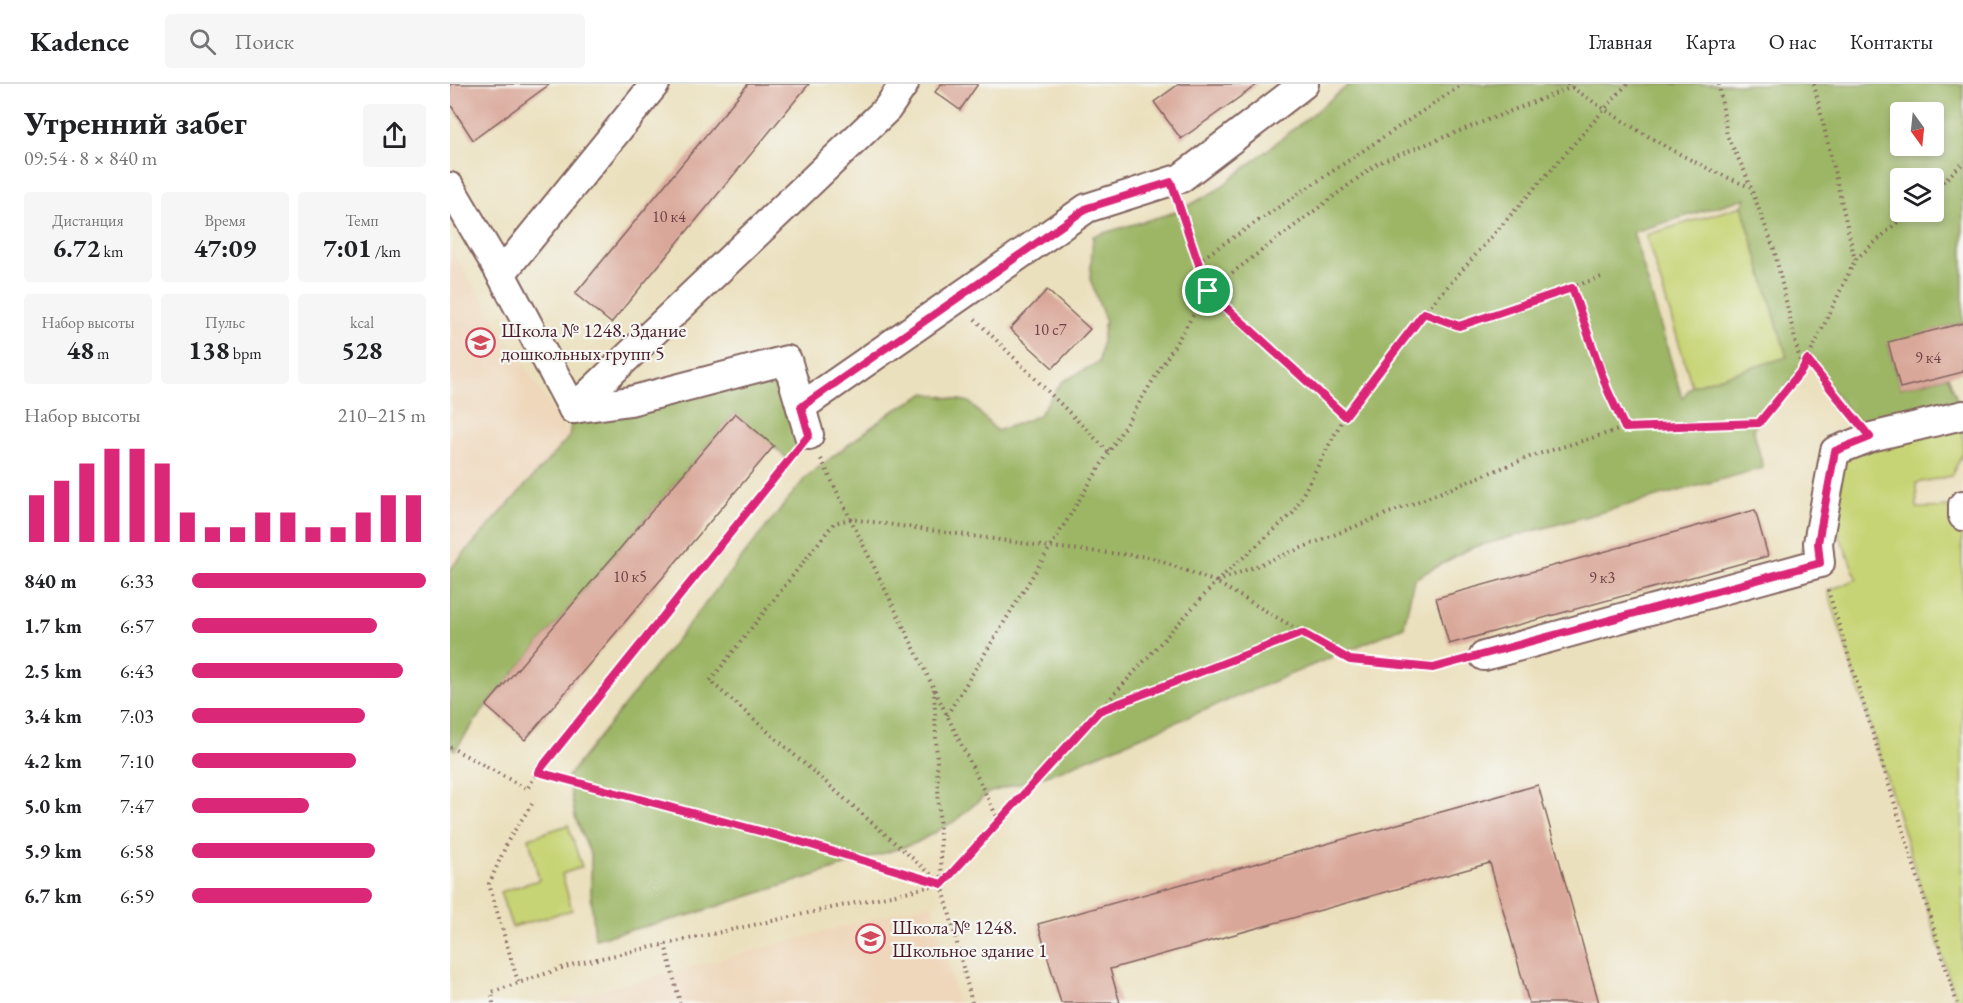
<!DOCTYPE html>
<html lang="ru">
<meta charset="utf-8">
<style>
body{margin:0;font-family:"EB Garamond",serif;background:#f6f6f6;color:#202124;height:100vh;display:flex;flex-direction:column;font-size:22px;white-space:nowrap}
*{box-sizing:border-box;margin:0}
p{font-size:20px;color:#757577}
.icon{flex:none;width:33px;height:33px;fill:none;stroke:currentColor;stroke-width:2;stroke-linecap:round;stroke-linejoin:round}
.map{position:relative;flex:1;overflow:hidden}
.side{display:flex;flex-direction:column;background:#fff;width:450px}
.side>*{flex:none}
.needle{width:39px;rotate:165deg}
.tools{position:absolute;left:1440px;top:18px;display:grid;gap:12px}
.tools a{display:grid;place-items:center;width:54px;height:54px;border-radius:6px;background:#fff;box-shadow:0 3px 9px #0003;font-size:30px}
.pin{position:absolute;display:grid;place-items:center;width:51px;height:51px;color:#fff;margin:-26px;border:3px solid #fff;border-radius:50%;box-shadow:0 2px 6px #0007}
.round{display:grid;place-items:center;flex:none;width:63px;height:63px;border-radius:6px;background:#f6f6f6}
.summary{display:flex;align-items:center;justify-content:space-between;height:102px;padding:0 24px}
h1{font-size:33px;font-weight:700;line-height:45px}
.stats{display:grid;grid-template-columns:repeat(3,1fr);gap:9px;height:102px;padding:6px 24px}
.stats div{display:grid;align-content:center;border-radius:6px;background:#f6f6f6;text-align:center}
.stats b{font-size:26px;font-weight:700}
.stats small{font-size:16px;font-weight:400}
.stats p{font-size:16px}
.chart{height:168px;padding:12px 24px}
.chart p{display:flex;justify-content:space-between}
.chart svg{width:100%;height:108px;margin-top:6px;stroke:#db2777;stroke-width:6}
ul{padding:0 24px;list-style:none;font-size:20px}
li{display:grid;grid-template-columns:96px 72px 1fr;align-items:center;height:45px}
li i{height:15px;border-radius:8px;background:#db2777}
header{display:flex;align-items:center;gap:36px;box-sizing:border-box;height:84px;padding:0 30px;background:#fff;border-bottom:2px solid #e0e0e0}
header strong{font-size:28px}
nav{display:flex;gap:33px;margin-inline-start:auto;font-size:21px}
.search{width:420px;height:54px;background:#f6f6f6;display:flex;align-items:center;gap:15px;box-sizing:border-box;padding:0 21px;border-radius:6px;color:#757577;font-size:22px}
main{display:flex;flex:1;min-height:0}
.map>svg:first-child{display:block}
</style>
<header>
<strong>Kadence</strong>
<div class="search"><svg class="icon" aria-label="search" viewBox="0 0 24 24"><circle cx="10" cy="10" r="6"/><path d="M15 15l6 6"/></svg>Поиск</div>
<nav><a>Главная</a><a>Карта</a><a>О нас</a><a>Контакты</a></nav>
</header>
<main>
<section class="side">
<div class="summary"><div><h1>Утренний забег</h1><p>09:54 · 8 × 840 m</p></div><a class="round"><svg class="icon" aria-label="share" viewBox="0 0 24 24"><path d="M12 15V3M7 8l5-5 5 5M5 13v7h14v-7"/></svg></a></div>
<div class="stats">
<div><p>Дистанция</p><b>6.72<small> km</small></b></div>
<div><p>Время</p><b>47:09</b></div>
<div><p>Темп</p><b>7:01<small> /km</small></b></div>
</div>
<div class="stats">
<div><p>Набор высоты</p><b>48<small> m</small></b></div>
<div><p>Пульс</p><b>138<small> bpm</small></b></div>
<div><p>kcal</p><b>528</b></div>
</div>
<div class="chart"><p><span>Набор высоты</span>210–215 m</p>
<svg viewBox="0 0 160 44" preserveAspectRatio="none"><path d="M5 44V25M15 44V19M25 44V12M35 44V6M45 44V6M55 44V12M65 44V32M75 44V38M85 44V38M95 44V32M105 44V32M115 44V38M125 44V38M135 44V32M145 44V25M155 44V25"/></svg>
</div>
<ul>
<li><b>840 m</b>6:33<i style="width:100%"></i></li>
<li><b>1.7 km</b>6:57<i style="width:79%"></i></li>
<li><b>2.5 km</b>6:43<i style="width:90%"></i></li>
<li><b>3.4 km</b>7:03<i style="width:74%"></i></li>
<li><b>4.2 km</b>7:10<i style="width:70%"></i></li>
<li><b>5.0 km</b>7:47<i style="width:50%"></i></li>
<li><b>5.9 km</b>6:58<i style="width:78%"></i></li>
<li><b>6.7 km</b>6:59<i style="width:77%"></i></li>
</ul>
</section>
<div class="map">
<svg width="1513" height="919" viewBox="0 0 1513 919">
<rect width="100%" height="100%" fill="#f6f6f2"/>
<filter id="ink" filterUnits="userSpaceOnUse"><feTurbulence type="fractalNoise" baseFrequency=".0167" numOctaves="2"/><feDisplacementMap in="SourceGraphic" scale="12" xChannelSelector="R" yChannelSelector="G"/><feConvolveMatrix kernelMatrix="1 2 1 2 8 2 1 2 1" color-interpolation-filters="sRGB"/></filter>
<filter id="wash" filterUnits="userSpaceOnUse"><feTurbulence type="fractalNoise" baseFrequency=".008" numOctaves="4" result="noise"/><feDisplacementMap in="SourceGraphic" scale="24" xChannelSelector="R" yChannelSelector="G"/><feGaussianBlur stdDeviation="1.35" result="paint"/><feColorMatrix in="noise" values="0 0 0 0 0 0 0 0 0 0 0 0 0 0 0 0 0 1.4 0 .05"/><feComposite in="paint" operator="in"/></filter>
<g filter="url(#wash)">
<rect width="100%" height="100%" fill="#ebe0bd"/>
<g fill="#eed7bb">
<path d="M0,163L119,353L0,485Z"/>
<path d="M482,819L508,919H102L222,888Z"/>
</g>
<g fill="#c7d475" stroke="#887a50" stroke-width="1.5">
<path d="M1292,122L1337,273L1242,302L1196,151Z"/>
<path d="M1513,331V369L1501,392L1466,399L1467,424L1512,423L1513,919H1507L1378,507L1407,495L1375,415L1385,367Z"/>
<path d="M118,741L132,783L112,790L122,826L62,843L50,808L89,796L79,754Z"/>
</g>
<g fill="#9db666" stroke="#746a48" stroke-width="1.5" fill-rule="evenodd">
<path d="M900,0H1513V239L1438,259L1450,304L1498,292L1513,330L1421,353L1357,276L1309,339L1303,344L1313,384L1021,464L964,495L954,543L609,687L538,709L505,737L466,759L240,831L145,855L141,813V772L125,733L118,692L356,393L440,329L476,309L519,318L547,347L588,332L612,298L649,278L655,236L640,195L643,152L729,127L767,106ZM1450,28H1484V62H1450ZM1450,94H1484V128H1450ZM1296,114L1292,122L1337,273L1242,302L1232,314L1183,148Z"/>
<path d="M337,276L359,351L339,376L285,329L36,622L5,666L0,663V485L119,353L123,325Z"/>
</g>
<g id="blocks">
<g fill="#d9a799">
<path d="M0,0H100L23,56L0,20Z"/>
<path d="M298,0H359L161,239L125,210Z"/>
<path d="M491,0H528L510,26L485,8Z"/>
<path d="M729,0H808L731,55L704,18Z"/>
<path d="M597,206L640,245L603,284L560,245Z"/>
<path d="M1513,239V288L1450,304L1438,258Z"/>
<path d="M285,329L324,362L75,656L36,622Z"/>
<path d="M1305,426L1318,472L999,560L986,514Z"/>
<path d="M1088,701L1149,919H1079L1040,779L660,885L670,919H611L588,840Z"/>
</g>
</g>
</g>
<g filter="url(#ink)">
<use href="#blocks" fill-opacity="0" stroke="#82635e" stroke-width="1.5"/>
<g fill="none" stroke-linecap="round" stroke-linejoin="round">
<defs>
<g id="minor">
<path d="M0,103L51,190L123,325"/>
<path d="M51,190L205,0"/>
<path d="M351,323L637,124L731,94L854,0"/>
<path d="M123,325L437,25L454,0"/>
<path d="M123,325L180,317L337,276L359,351"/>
<path d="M1513,421V432"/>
<path d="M1034,572L1370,479L1368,459L1385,367L1421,353L1513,331"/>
</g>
</defs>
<use href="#minor" stroke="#82635e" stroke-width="32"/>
<g stroke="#82635e" stroke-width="4" stroke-dasharray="1.5 4.5" stroke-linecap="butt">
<path d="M1117,0C1175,40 1235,77 1300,103"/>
<path d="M1269,0L1277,52L1294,86L1324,165L1352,286"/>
<path d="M1364,0L1405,176"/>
<path d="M1484,106L1513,79"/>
<path d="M730,124L758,207L895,331"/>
<path d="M748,177L1013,0"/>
<path d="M1122,203L1157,305L1175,344"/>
<path d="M974,229L1009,242L1154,192"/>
<path d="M525,235L659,368"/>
<path d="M1357,276L1403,331"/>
<path d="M371,375L549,737"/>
<path d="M1378,506L1507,919"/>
<path d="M1007,579L983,584L900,576L766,498L1082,372L1175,344L1309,339L1352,287L1405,176L1459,128"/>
<path d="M484,605L492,800L260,597L384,439L401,435L600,463L700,473L766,498"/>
<path d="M651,626L851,549"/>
<path d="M497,631L758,207L928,79L1122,3"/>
<path d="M0,663L77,705L88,688L351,758L492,800L522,919"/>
<path d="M88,688L343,371"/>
<path d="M215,860L230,919"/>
<path d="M68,898L39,800L59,755L82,720"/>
<path d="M43,919L42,908L124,880L492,800L766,498L843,429L895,331L974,229L1177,0"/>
</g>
<use href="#minor" stroke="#fff" stroke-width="28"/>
</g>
</g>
<g fill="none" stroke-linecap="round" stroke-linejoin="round" filter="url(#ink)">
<defs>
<path id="route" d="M721,98L758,207L895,332L974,229L1009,242L1122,204L1157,305L1175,344L1309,339L1352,286L1357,276L1420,353L1385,367L1368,459L1370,479L983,584L900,576L852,549L649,627L492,800L351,758L88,688L359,351L351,323L637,124Z"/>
</defs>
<use href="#route" stroke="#fff" stroke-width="12"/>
<use href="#route" stroke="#db2777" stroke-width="8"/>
</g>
<defs>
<symbol id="school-ring" viewBox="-11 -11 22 22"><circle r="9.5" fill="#f6f6f2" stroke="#d1495b" stroke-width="1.5"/><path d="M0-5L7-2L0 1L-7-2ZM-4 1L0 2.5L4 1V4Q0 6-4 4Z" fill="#d1495b"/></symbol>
</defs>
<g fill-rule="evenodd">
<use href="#school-ring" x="14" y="242" width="33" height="33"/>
<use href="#school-ring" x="404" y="838" width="33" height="33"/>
</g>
<g text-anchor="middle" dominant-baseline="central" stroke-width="4.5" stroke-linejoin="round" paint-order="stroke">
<g font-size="16" fill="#6e4146">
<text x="219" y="132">10 к4</text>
<text x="600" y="245">10 с7</text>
<text x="1478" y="273">9 к4</text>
<text x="180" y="492">10 к5</text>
<text x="1152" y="493">9 к3</text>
</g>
<g font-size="20" fill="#4a1f2b" stroke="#f6f6f2" text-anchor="start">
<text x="51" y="246">Школа № 1248. Здание<tspan x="51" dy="23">дошкольных групп 5</tspan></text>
<text x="442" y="843">Школа № 1248.<tspan x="442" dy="23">Школьное здание 1</tspan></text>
</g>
</g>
</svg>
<div class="tools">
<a><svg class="needle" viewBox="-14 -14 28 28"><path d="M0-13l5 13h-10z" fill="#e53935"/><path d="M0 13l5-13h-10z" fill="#757577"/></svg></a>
<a><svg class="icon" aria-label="layers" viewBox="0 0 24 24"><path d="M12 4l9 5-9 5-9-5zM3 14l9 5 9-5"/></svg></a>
</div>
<div class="pin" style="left:758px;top:207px;background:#1e9e55"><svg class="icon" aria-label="arrive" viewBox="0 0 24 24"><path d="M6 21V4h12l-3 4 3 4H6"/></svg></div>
</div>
</main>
